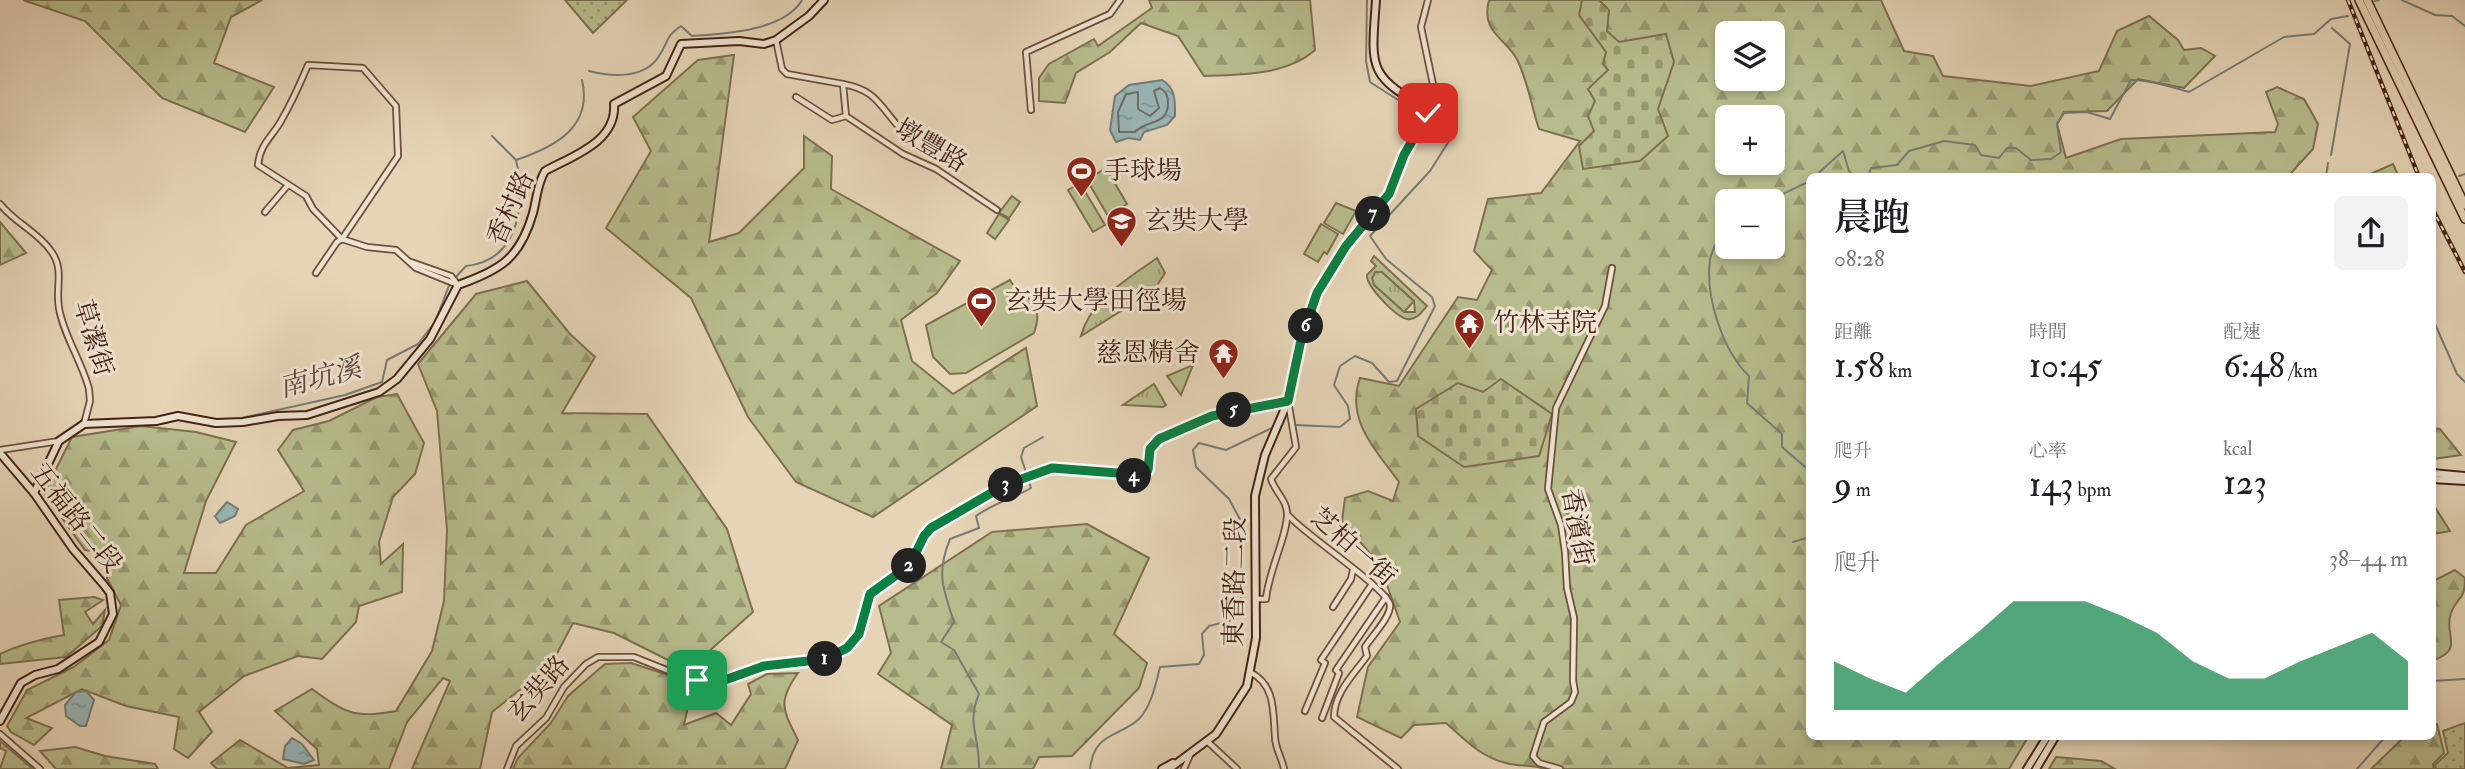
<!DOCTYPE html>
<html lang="zh-TW">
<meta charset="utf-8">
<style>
body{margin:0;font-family:"IM FELL Double Pica","Noto Serif TC",serif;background:#f2f2f2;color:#202124;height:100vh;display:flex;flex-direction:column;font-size:26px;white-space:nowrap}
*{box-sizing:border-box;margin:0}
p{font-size:23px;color:#757577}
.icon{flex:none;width:38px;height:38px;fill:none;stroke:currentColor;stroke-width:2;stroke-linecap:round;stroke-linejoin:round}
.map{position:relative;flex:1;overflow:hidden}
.side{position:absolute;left:1806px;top:173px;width:630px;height:567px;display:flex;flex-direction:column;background:#fff;border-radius:10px;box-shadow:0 4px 10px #0003}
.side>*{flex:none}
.controls{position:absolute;left:1715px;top:21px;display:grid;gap:14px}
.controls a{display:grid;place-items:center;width:70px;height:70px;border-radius:10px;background:#fff;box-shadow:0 4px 10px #0003;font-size:35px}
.pin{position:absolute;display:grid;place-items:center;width:60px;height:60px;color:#fff;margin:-30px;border-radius:14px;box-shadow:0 4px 10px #0006}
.km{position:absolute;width:35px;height:35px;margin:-18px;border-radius:50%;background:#222;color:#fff;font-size:19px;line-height:35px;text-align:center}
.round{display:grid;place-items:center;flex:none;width:74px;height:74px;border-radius:10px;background:#f2f2f2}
.head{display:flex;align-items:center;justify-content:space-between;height:119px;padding:0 28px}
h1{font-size:38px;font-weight:600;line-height:52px}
.metrics{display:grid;grid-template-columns:repeat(3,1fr);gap:10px;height:119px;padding:7px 28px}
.metrics div{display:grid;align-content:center}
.metrics b{font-size:35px;font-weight:600}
.metrics small{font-size:19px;font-weight:400}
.metrics p{font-size:19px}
.chart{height:196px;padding:14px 28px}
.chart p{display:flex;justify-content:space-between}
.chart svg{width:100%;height:126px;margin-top:7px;fill:#0b8043;opacity:.7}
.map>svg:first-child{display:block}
</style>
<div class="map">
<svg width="2465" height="769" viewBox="0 0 2465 769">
<defs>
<pattern id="grass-tufts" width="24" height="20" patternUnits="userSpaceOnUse" patternTransform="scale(1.75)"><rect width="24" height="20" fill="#b7bc8c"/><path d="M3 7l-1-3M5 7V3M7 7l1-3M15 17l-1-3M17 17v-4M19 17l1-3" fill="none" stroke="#979871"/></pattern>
<pattern id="forest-firs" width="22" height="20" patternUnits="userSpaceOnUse" patternTransform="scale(1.75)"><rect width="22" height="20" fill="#b7bc8c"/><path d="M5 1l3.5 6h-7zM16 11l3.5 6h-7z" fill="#979871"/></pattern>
<pattern id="cemetery-stones" width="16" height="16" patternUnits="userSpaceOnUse" patternTransform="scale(1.75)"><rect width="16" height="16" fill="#b7bc8c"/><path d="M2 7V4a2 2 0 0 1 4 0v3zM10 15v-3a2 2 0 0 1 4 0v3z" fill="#979871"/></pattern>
<pattern id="park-dots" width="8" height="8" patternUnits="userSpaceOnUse" patternTransform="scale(1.75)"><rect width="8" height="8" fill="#b7bc8c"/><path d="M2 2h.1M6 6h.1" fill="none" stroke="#979871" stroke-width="1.8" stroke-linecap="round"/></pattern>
<pattern id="water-ripples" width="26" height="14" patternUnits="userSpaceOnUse" patternTransform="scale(1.75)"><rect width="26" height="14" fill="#99b6b7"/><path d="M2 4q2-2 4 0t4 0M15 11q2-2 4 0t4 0" fill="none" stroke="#7f9494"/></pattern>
</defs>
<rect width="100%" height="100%" fill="#e5d4b6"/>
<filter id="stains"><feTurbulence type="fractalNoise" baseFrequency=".00286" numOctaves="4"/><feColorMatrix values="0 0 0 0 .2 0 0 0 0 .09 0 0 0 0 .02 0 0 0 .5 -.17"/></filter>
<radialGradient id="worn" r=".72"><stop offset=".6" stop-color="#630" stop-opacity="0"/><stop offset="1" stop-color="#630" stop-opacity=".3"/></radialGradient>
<g fill="url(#grass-tufts)" stroke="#7e7050" stroke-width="2">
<path d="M1157,258L1165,273L1154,290L1081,336C1090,300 1128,279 1157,258Z"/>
<path d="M1375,272H1382L1414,301L1404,312L1374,285L1372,278Z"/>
<path d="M1193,365L1181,395L1167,376Z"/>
<path d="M1154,384L1166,405L1163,407L1123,405Z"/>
</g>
<g fill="url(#forest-firs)" stroke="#7e7050" stroke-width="2" fill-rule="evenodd">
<path d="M23,0H262L231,17L214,63L274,87L245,132L162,98L85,21Z"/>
<path d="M1149,0H1310L1315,50C1287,75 1241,75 1204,76L1178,36L1141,23L1110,52L1076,73L1065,103L1039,101V78L1049,64L1094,39L1098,46L1152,8Z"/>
<path d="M1489,0H1881L1904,51L1933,56L1943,76L2031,86L2099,71L2117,31L2149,16L2178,40L2184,50L2201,48L2215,56L2184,88L2138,79L2107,111L2064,112L2057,124L2066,158L2121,139L2275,132L2278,124L2266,92L2277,87L2304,99L2318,124L2313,149L2291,173L2292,177H1810V737H2028L2009,769H1544C1531,764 1519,767 1506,763C1481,757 1465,740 1446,723L1414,725L1401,738L1357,717L1368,667L1400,622L1380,565L1342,521L1345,498L1368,491L1393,501L1399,482C1376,450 1345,420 1360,378L1399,386L1458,297L1477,300L1492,270L1474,251L1488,199L1541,193L1580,141L1539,129C1532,109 1526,73 1515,56C1502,36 1481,31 1489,0ZM1727,33H1773V79H1727ZM1727,117H1773V163H1727ZM1727,201H1773V247H1727Z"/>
<path d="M734,55L709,242L739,233L804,168V136L832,156L831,189L960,261L937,293L901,320L912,361L953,394L1026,348L1037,406L873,517L796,482L748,417L691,298L606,228L651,151L633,117L698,60Z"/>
<path d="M0,222L26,253L0,265Z"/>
<path d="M527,281L570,334L595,357L562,413L647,414L727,529L753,612L688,670L614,633L573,623L551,665L492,712L480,769H412L450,681L443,678L407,722L389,769H217L211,763L240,740L288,768L319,765L317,749L275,711L312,689C345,713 355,719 396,711L432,651L444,601L447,530L437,411L418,364L476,294Z"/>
<path d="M397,394L424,443L415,474L393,497L379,542L381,564L403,544L402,592L359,606L356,622L322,659L298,656L244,676L199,712L212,732L188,758L174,749L179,717L126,706L82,689L26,718L52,728L34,745L11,732L7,726L27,690L74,667L109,640L121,605L107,578L110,553L85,550L44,493L72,437L141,426L196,432L236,442L206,501L184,573H216L246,525L304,491L278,450L293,430L329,421L377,397Z"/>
<path d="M2432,428L2440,429L2461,455L2433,459Z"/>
<path d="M2433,504L2450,531L2433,534Z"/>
<path d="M1087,524L1149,558L1114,634L1147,663L1139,688L1072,756L1039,757L1033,769H941L952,725L878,674L891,653L879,606L992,532Z"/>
<path d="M2455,570L2465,578C2465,602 2457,596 2451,613C2443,634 2465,649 2434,660L2433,581Z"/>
<path d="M94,597L103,600L85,612L93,624L105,610L102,626L66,657L0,664V654C21,644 42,639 64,635L59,600Z"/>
<path d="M631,663L693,683L684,725L716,713L731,725L751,694L748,684L767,674L798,673C777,702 783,710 798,740L785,769H513L518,758L551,723L568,696L605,664Z"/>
<path d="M2433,723L2437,724L2444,753L2433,764L2434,769H2371L2404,737H2432Z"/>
<path d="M0,741L33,769H0L6,751L0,748Z"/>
<path d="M75,747L105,756L155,764L158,769H56L40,751Z"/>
<path d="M2056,757L2101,761L2115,769H2049Z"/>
</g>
<g fill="url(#cemetery-stones)" stroke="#7e7050" stroke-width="2">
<path d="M1582,0H1599L1609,10L1607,31L1619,42L1666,34L1674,62L1658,109L1668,136L1640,161L1583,169L1579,146L1594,131L1588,116L1595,101L1588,89L1608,70L1603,64L1606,52L1579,15Z"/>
<path d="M1501,379L1552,414L1539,456L1464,467L1418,436L1416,409L1458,383L1483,392Z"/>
</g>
<g fill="url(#park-dots)" stroke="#7e7050" stroke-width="2">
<path d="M565,0H627L593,33Z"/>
<path d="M2465,723V769H2436L2435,765L2448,753L2443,731Z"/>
</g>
<g fill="#b7bc8c" stroke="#7e7050" stroke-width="2" fill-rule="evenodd">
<path d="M2393,164L2399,177L2368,175Z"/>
<path d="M1106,168L1127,204L1108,216L1087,180Z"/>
<path d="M1080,183L1105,225L1093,232L1068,190Z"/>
<path d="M1012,196L1020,202L1009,218L999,213Z"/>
<path d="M1336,203L1356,211L1343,234L1324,223Z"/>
<path d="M999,214L1009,220L995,239L987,233Z"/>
<path d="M1321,224L1338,234L1327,254L1324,252L1318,262L1304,254Z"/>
<path d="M1374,256L1427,306C1424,309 1417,321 1407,319C1396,317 1366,286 1367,275L1376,266L1371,261ZM1375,272H1382L1414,301L1415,312H1404L1374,285L1372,278Z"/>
<path d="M1010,280C1018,298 1047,296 1034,333L966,373L950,374L933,357L926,325Z"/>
</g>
<g fill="url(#water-ripples)" stroke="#777b76" stroke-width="2">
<path d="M1162,80C1176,88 1175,101 1175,116L1167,125L1144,132L1140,140L1128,138L1116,142L1110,130L1115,96L1129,85Z"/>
<path d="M227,502L238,509L235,516L220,523L215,516Z"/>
<path d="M86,691L94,700L86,726H80L66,716L65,705L76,692Z"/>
<path d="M292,738L302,744L314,760L304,764L283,759L285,746Z"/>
</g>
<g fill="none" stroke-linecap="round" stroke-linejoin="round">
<path stroke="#6f6c66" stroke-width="2" d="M1160,88C1166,92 1168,95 1168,103C1168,126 1147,119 1135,132H1119L1118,112L1126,94L1138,92V109L1150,116L1159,108L1154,91Z"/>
<g stroke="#777b76" stroke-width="2">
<path d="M1367,0L1366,61L1370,82L1423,116"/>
<path d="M2402,0L2435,15L2452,16L2465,26"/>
<path d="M2375,1L2379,0"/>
<path d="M589,71C612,77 645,79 659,56C669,41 665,37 681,26L692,36C724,34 784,31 802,0"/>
<path d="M492,136L516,160"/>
<path d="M2331,155L2350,44L2332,28"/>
<path d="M2459,176L2465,174"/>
<path d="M1814,177L1843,151L1849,171L1855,177"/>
<path d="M1868,177L1871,168L1897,165L1909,151L1944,141L1975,145L1981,155L1999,158L2007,148H2016L2031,160L2051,159L2061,152L2057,124L2064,113L2087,112L2110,119L2131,80C2144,79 2176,88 2189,92L2284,37L2314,34L2331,19L2348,16"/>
<path d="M2326,177L2328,163"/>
<path d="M1768,201L1810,181"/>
<path d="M1727,231L1719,235C1717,243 1711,252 1710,260C1705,297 1723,351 1749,376L1747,403L1782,434V447L1810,471"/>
<path d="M454,279L466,266C518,261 527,204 516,160C555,147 593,127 582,80"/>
<path d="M2432,317L2457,374L2465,382"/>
<path d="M242,418L345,395L382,382L387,360L418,344L435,322L450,283"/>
<path d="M1295,425L1340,427L1350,419L1348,406L1334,385L1340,366L1355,356L1372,363L1389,382L1397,381L1435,306L1432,297L1386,259L1370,236L1430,171L1449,141L1444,130L1428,119"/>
<path d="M1793,542L1810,537"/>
<path d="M2432,681L2465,679"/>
<path d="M979,769C980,737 966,724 979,694L954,650L941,642L954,622C943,589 936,573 950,539L979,528L976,516C994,503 1012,499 1031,488L1021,457L1024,448L1043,437"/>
<path d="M1090,769C1094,732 1118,738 1139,719C1151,707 1156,683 1160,667L1199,664L1204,655L1202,634L1209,626L1229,621L1241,607L1242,523L1229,499L1196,467L1193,450L1199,443L1226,450L1272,428"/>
<path d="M2357,769L2385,737"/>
</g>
<defs>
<g id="street">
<path d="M1428,0L1421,27L1435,94L1430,110"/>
<path d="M776,40L782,69L787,74L843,84L846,116L903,154L936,169L997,210"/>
<path d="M843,84C876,90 879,105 899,127C908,136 919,143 930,151"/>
<path d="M796,97L832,120L846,116"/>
<path d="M1031,110L1026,52L1110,14L1120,0"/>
<path d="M0,204C15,223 38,232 51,251C65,270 55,287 59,308C63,334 82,362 89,389L90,401L84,424"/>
<path d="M265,212L288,185"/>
<path d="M411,262L451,276L458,285"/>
<path d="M316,273L337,242L342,239L398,156L396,106L363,68L308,65C300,84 292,102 281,121C272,137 260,144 258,165L306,196L313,209L342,239L367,247L396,250L416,268L458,285"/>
<path d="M0,450L59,441"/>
<path d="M1288,515C1305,535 1388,589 1390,605C1391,617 1371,637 1365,647L1367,656C1354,674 1334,693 1334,717L1398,769"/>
<path d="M1333,607L1351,579L1353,570"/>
<path d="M1250,672C1276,685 1273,713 1275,737C1275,748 1282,758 1284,769"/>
<path d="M1305,711L1325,663L1321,660L1372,584"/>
<path d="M1322,718L1339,673L1336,670L1386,597"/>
<path d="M0,734L40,769"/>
<path d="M1208,742L1237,769"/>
<path d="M507,769L516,746L546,718L564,687L586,664L598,657H634L684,677L713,682L736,677L764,665L825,659L847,648L861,628L870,594L910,565L924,536L931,528L1005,485L1053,468L1143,475L1148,470L1150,449L1159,439L1211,417L1288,401L1296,447L1271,479C1275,492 1287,500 1287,514C1288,534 1268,572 1266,599H1256"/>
<path d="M1184,769L1190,755"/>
<path d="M1560,769L1539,763L1533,756L1544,722L1571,702L1575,692L1573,681L1574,618L1567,588L1565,552L1561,525L1548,489L1556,408L1605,306L1612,268"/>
</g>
<g id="secondary">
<path d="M0,453L34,493L73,549L104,585L110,593L113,614L99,642L58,669L35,675L21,683L0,721"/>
<path d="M2432,473L2465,476"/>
<path d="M2432,479L2465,481"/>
<path d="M34,493L59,441L84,424L156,421L178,416L216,423L243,422L278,416L307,415L379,392L397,379L430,339L458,285C501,270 520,258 533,213C537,198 537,184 545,171C572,156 617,142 614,104L666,76L681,44L739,41L764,44L776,40L809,16L824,0"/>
<path d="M1162,769L1173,763"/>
<path d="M1169,769L1216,734L1247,686L1256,638L1255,496L1265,455L1288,401L1303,333L1317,293L1346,246L1389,194L1404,155L1430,110C1367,76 1371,69 1376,0"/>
<path d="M2027,769L2047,737"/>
<path d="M2036,769L2055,737"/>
</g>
<g id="primary">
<path d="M2359,0L2465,219"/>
<path d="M2367,0L2465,205"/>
</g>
</defs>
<use href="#street" stroke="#6d4f3d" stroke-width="8"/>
<use href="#secondary" stroke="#452315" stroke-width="10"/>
<use href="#primary" stroke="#452315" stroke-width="10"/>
<use href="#street" stroke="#eee3d0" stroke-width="4.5"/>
<use href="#secondary" stroke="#eee3d0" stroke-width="6"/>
<use href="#primary" stroke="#e5d4b6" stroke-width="7"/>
<defs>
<g id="rail">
<path d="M2348,0L2419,177"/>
<path d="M2432,208L2465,272"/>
</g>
</defs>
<use href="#rail" stroke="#452315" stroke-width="4.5"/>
<use href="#rail" stroke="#eee3d0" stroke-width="2" stroke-dasharray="5" stroke-linecap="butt"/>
</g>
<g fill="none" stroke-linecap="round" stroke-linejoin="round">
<defs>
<path id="route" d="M697,680L722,681L764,666L825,659L847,648L859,634L870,594L910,565L924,536L931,528L1005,485L1052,468L1143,475L1148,470L1150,449L1159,439L1212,416L1288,401L1301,340L1317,293L1346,246L1389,194L1404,155L1428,113"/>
</defs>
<use href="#route" stroke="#fff" stroke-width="14"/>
<use href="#route" stroke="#0b8043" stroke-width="9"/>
</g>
<defs>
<symbol id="stadium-pin" viewBox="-11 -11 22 30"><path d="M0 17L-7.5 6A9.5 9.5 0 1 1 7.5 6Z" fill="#8f2418" stroke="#eee3d0"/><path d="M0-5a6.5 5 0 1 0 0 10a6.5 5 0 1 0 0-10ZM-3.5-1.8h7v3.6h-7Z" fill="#fff"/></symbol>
<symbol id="university-pin" viewBox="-11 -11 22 30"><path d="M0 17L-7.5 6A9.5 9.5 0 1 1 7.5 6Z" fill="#8f2418" stroke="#eee3d0"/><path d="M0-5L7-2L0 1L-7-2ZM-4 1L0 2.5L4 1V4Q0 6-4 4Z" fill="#fff"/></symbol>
<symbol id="temple-pin" viewBox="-11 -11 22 30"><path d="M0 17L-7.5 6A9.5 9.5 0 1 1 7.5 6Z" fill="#8f2418" stroke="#eee3d0"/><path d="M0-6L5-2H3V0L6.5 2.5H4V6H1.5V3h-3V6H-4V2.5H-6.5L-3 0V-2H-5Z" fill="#fff"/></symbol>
</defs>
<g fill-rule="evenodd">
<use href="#stadium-pin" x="1064" y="154" width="35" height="47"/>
<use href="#university-pin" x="1104" y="204" width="35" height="47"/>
<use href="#stadium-pin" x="964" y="284" width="35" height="47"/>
<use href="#temple-pin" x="1452" y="306" width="35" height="47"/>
<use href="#temple-pin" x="1206" y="336" width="35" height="47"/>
</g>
<g text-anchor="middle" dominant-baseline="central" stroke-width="6" stroke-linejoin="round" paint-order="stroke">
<g font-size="26" fill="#452315" stroke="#eee3d0">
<text transform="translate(931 146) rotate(30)">墩豐路</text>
<text transform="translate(511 208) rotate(-66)">香村路</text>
<text transform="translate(93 338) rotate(73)">草潔街</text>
<text transform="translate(76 518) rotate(52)">五福路二段</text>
<text transform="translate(1577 527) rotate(80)">香濱街</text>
<text transform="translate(1353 547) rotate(41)">芝柏一街</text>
<text transform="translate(1235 582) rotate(-89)">東香路二段</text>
<text transform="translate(539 689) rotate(-49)">玄奘路</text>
</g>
<g font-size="26" fill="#452315" stroke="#eee3d0" text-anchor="start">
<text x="1104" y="171">手球場</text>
<text x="1145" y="221">玄奘大學</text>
<text x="1005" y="301">玄奘大學田徑場</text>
<text x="1493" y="323">竹林寺院</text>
<text x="1200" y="353" text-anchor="end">慈恩精舍</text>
</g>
<g font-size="28" font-style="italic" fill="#5a483e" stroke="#eee3d0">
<text transform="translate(320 378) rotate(-15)">南坑溪</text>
</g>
</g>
<rect width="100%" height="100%" filter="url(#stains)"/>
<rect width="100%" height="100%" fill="url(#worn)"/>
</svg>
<div class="controls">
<a><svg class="icon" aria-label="layers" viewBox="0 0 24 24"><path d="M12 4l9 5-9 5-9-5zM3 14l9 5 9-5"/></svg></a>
<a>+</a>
<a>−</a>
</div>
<div class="pin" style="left:697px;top:680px;background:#1e9e55"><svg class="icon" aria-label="arrive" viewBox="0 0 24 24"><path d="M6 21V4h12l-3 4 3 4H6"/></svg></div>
<div class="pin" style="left:1428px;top:113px;background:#d93025"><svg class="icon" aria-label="check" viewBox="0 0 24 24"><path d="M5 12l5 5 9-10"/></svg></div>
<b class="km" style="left:825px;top:659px">1</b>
<b class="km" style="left:909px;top:566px">2</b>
<b class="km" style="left:1006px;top:485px">3</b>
<b class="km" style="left:1134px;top:476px">4</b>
<b class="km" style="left:1234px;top:410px">5</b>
<b class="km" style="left:1306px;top:326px">6</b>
<b class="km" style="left:1373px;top:214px">7</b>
<section class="side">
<div class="head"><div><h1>晨跑</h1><p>08:28</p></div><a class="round"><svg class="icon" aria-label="share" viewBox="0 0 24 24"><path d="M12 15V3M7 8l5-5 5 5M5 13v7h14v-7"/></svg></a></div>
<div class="metrics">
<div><p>距離</p><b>1.58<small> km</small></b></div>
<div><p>時間</p><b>10:45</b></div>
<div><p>配速</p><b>6:48<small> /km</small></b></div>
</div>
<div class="metrics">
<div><p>爬升</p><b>9<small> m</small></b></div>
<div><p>心率</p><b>143<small> bpm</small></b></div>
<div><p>kcal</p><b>123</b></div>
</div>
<div class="chart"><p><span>爬升</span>38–44 m</p>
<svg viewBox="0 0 160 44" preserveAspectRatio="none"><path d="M0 44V27L10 33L20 38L30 27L40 17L50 6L60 6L70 6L80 11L90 17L100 27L110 33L120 33L130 27L140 22L150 17L160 27V44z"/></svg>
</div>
</section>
</div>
